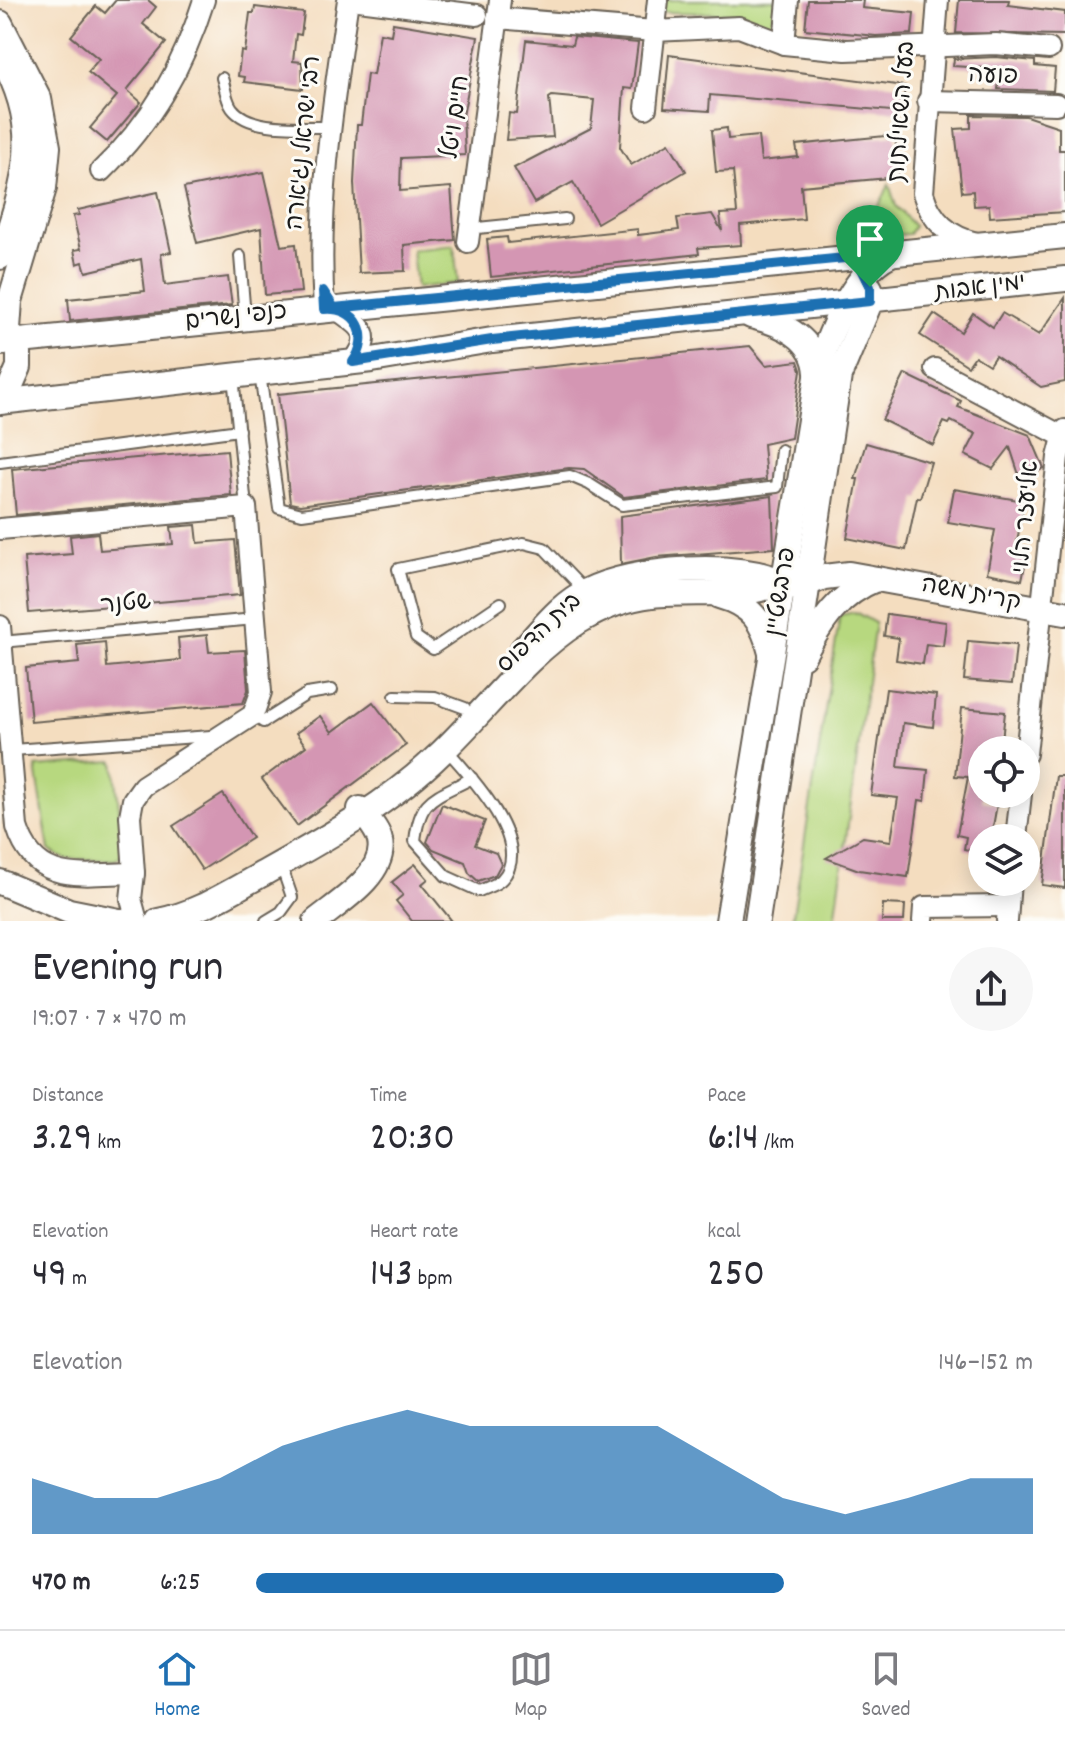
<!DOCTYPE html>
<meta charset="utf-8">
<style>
body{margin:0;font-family:Dekko,"Playpen Sans Hebrew",sans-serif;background:#f7f7f7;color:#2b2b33;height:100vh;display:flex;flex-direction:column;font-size:30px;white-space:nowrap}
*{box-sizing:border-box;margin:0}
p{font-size:26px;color:#7c7c81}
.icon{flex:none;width:44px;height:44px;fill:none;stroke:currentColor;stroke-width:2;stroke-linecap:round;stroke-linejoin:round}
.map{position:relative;height:921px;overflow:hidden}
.panel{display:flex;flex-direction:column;background:#fff;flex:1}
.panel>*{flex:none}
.buttons{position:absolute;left:968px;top:736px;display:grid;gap:16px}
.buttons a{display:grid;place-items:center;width:72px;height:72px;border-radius:50%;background:#fff;box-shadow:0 4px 20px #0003;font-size:40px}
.pin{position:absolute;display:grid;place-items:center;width:68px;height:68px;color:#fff;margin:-82px -34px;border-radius:50% 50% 50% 0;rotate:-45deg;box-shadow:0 0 8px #0007}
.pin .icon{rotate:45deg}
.round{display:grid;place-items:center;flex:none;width:84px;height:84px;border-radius:42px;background:#f7f7f7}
.headline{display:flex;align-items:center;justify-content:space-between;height:136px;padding:0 32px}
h1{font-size:44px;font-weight:600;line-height:60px}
.stats{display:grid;grid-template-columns:repeat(3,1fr);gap:12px;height:136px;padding:8px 32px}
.stats div{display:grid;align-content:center}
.stats b{font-size:40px;font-weight:600}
.stats small{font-size:22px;font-weight:400}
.stats p{font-size:22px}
.chart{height:224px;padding:16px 32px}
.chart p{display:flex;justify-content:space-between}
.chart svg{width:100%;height:144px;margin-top:8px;fill:#1f6fb2;opacity:.7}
ul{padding:0 32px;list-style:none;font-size:26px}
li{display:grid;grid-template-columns:128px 96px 1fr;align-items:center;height:60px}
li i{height:20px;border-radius:10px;background:#1f6fb2}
.menu{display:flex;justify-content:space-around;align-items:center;height:112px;border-top:2px solid #e1e1e2;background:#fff;font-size:22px;color:#7c7c81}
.menu a{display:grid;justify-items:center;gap:4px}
.menu .current{color:#1f6fb2}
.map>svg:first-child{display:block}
</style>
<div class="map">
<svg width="1065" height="921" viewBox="0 0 1065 921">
<rect width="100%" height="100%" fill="#fdfcf7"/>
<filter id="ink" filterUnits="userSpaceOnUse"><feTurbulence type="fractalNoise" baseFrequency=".0125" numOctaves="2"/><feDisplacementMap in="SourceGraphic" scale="16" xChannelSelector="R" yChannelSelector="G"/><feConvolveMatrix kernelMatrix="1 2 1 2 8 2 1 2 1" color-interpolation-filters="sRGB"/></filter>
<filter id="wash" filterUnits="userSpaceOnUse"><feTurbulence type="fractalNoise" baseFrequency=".006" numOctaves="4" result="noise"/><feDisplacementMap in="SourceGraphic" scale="32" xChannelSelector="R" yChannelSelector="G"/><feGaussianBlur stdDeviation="1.8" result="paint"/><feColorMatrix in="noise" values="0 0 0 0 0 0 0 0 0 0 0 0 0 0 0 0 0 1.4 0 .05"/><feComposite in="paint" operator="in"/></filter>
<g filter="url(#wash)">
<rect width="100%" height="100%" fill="#f4ddbf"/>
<g fill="#b7d87f" stroke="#6a7a4e" stroke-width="2">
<path d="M663,0H776L772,28L743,14L662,12Z"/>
<path d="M889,184L896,206L914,226L909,234L838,238C865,229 879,210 889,184Z"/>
<path d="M454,245L458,283L416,288L412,250Z"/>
<path d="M855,612L875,623L835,921H792L840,615Z"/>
<path d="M114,761L124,853L115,860L65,859L49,850L36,767Z"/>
</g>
<g id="blocks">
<g fill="#d496b3">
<path d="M116,0H148L156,7L143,24L166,43L127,90L141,102L107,142L90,128L117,96L88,72L99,59L71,36L96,6L105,13Z"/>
<path d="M808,0H863L862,8L914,13L912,34L876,36L805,29Z"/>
<path d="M959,0H1009L1008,5L1065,12V35L956,33Z"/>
<path d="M255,7L304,13L301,35L296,34L293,61L302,62L303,89L244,82L245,77L238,76L241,51L245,52L250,13H254Z"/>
<path d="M393,23L478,37L463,116L465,155L401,158L400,191L451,187L455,240L404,245L405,271L359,273L354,183L357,125H361L367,74L373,75L380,33L391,35Z"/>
<path d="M574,37L638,43L632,89L624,88L620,147L631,165L669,143L686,171L597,223L573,182L534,203L514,168L591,128L594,100L552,96L549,98L553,137L506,140L509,113L517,114L526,40L572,45Z"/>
<path d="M669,55L905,86L902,112L710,95L709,111L664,108Z"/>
<path d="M996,57L1035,61V66L1055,68L1053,91L998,89L1000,69L953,66L954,59Z"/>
<path d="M971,115L1026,116L1059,127V150H1065V212L990,217L989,205L974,206L973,191L962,192L955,129L971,128Z"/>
<path d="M727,128L728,139L758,136L761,161L798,157L796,145L895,135L899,177L801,186L804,219L740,225L741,245L698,248L699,254L491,277L487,239L507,237L508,243L638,229V235L679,230L677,218L712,214L722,231L720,214L737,213L733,171L716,172L712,130Z"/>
<path d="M264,172L281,246L296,244L301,292L265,295L261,228L197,243L184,188Z"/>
<path d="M158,192L171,252L161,254L165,285L228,277L232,305L70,321L68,299L145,291L141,259L86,272L83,262L77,264L74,250L81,249L73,216L79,215L78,210Z"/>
<path d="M1065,298V382L1041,387L995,356L989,365L975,356L968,366L920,335L934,314L961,332L973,313L993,327L1002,313L1039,335Z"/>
<path d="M750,346L766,365L798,361L801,370L791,438L763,444L766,480L624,497L584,469L569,468L300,505L290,503L278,394Z"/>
<path d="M905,374L961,401L958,407L1030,435L1044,468L1021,481L1010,447L993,469L965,455L976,434L951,421L949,424L944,422L933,445L882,420Z"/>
<path d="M866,443L931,462L920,498L917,497L906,550L847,538L858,479H855Z"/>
<path d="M227,450L231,495L16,515L12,469Z"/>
<path d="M954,489L1024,501L1016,548L1028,550L1022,580L987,573L995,530L948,522Z"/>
<path d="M772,496L774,548L656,557L621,564L620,516Z"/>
<path d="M196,525L198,543L235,540L240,595L29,613L24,558L72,554L70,536L98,533L100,550L173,544L171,527Z"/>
<path d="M887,614L946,622L943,646L926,644L923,664L896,660L899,638L884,636Z"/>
<path d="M207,635L209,652L245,650L248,690L243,703L31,722L26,668L79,663L77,645L105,642L107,667L180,660L178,638Z"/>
<path d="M968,641L1016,645L1012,684L964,680Z"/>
<path d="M886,689L936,695L933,727L903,723L898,767L928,770L925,801L919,800L908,877L859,870L826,858L863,837L891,841L898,798L871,795Z"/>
<path d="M373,702L406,745L297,826L262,779L306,746L296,733L320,716L332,732Z"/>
<path d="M962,708L1005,712L1001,750H982V801L997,804L991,838H982V853L964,849L966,837L957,835L968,777L955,776Z"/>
<path d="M1056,776H1065V888L1042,885Z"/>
<path d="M223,794L252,838L202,870L173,826Z"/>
<path d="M442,804L485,821L475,845L496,853L501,864L495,875L478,881L469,873L465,862L433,849L427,842Z"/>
<path d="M415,864L428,879L422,884L452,921H412L396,901L403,895L392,882Z"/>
<path d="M883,904L905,905L904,921H882Z"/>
</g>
</g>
</g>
<g filter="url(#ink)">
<use href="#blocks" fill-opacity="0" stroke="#686055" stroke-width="2"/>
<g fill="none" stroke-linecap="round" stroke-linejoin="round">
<defs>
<g id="service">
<path d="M222,78C225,87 226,100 232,108C250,132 302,126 329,127"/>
<path d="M468,229L565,219"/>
<path d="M240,256L245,317"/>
<path d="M260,374L279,508L302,514L570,476L589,484L622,505L777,487L781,450"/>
<path d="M233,376L246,507"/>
<path d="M0,462L239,430"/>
<path d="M501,603L433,649L416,637L398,569L524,543L544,548L585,591"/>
<path d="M1,642L255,619"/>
<path d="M395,696L435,697L465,708"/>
<path d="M253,715L263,722L307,694L332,690"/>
<path d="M446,749C469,774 535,844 502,879C497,885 485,888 479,891L446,876L415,841C420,796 435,798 472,778"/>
<path d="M12,750L211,736"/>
<path d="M266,921L281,912L292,897L281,865"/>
</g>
<g id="minor">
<path d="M359,0L477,15"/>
<path d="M938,0L923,193C931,221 949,237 977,243"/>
<path d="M497,18L654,31L739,27L784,44L846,50L996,44L1049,49"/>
<path d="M784,44L788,0"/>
<path d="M928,101L1056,104"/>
<path d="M646,108L658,0"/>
<path d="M101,171C152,122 183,67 204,0"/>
<path d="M468,242L500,0"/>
<path d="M334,307C356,325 378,330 353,362"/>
<path d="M324,309C317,204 333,103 348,0"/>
<path d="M935,369L1062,436"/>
<path d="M0,529L246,507L261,692L253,715L143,786L133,800L130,816L134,873L131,899L137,921"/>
<path d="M0,626L17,827C35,886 83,874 134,873"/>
<path d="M1026,754L1058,457L1065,430"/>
<path d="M1016,838L1021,794"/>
<path d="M923,921L924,907L1007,906"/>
<path d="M1007,921L1010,882"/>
</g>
<g id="tertiary">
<path d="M0,23L39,99L48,147L44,188L10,301L8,329L19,353V367L4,401"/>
<path d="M0,257C25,183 44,130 1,57"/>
<path d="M751,316C781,323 815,337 817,373"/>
<path d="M0,343L1065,236"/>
<path d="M0,402L372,360L492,340L1065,279"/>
<path d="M797,588L824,577L849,574L1065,613"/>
<path d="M719,596C751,605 763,621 771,653"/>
<path d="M523,649C542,629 561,603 587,591C631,568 742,559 786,584"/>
<path d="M803,656C821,622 839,594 876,579"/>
<path d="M0,882L69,911L119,921"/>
<path d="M158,921C193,915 226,894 257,877C323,840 388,805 442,752C487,709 526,655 578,622C601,608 625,598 652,595C702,589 769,604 809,565"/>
<path d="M316,921C338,903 387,874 380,841C378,829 367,819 360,809"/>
<path d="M728,921L819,365C831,330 855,272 889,255"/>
<path d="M757,921L839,376L868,307L870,288"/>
</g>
</defs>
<use href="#service" stroke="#686055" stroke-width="14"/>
<use href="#minor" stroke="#686055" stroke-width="24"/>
<use href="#tertiary" stroke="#686055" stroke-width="28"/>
<use href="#service" stroke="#fff" stroke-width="10"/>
<use href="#minor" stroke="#fff" stroke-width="20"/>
<use href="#tertiary" stroke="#fff" stroke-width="24"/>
</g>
</g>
<g fill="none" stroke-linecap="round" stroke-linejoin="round" filter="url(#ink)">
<defs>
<path id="route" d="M870,287L855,257L334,308L323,291L324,309C357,306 372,336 353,362L492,340L870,301V287"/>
</defs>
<use href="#route" stroke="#fff" stroke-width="16"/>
<use href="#route" stroke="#1f6fb2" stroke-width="10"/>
</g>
<g text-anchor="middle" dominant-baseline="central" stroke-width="6" stroke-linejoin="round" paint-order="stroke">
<g font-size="24" fill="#1c1c1c" stroke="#fdfcf7">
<text transform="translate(993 77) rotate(2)">פועה</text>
<text transform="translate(903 112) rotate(-86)">בעל השאילתות</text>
<text transform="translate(457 117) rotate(-82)">חיים ויטל</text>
<text transform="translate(305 143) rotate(-84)">רבי ישראל נג'ארה</text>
<text transform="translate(980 289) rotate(-7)">ימין אבות</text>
<text transform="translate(236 318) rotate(-6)">כנפי נשרים</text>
<text transform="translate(1027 517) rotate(-85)">אליעזר הלוי</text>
<text transform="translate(782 592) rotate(-81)">פרבשטיין</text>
<text transform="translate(971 595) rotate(11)">קרית משה</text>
<text transform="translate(126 605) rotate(-5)">שטנר</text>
<text transform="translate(540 634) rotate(-43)">בית הדפוס</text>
</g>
</g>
</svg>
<div class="buttons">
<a><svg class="icon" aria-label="locate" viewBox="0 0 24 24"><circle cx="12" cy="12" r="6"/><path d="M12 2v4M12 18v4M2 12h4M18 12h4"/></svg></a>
<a><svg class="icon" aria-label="layers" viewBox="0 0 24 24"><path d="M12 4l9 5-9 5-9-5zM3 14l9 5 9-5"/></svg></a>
</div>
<div class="pin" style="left:870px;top:287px;background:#1e9e55"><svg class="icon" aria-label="arrive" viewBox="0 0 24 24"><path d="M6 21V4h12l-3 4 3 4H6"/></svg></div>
</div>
<section class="panel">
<div class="headline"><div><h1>Evening run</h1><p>19:07 · 7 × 470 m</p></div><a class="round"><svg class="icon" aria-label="share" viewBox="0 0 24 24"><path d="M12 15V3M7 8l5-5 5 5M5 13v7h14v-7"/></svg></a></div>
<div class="stats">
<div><p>Distance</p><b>3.29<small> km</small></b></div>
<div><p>Time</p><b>20:30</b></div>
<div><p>Pace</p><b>6:14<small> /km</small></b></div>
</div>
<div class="stats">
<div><p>Elevation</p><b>49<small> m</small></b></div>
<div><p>Heart rate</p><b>143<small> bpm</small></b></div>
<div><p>kcal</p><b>250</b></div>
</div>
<div class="chart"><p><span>Elevation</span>146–152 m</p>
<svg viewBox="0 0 160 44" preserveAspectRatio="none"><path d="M0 44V27L10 33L20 33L30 27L40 17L50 11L60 6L70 11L80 11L90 11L100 11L110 22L120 33L130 38L140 33L150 27L160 27V44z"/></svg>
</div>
<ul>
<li><b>470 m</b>6:25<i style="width:68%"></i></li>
</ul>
</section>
<nav class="menu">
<a class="current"><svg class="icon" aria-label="home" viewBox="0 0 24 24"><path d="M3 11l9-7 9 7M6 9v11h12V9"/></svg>Home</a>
<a><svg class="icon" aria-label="map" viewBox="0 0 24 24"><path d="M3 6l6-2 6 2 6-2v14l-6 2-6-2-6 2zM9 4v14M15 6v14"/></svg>Map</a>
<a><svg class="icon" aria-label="saved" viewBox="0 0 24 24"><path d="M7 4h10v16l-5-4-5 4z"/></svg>Saved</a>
</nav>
